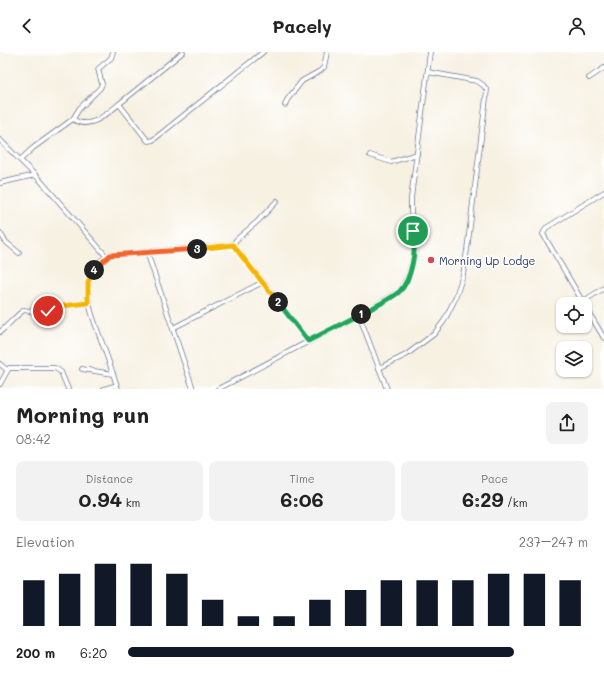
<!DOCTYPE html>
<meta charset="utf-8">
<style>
body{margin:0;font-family:Mali,sans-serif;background:#f2f2f2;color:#222;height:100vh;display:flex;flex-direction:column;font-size:15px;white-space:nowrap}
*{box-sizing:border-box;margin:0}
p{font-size:13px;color:#767676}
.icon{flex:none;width:22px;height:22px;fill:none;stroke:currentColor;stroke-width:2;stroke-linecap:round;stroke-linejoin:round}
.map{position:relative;height:337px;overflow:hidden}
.details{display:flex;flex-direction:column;background:#fff;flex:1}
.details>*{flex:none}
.fabs{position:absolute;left:556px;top:245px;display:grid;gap:8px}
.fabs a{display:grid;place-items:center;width:36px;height:36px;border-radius:8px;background:#fff;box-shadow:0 1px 3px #0004;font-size:20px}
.pin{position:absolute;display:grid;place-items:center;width:34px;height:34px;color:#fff;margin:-17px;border:2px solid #fff;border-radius:50%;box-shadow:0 1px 4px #0007}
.km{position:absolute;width:20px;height:20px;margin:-10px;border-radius:50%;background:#222;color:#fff;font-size:11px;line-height:20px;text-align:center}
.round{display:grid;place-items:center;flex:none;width:42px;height:42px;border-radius:8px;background:#f2f2f2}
.headline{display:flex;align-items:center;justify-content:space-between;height:68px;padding:0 16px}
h1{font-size:22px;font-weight:700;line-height:30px}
.figures{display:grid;grid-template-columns:repeat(3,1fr);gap:6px;height:68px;padding:4px 16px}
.figures div{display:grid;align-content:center;border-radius:8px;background:#f2f2f2;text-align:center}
.figures b{font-size:20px;font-weight:700}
.figures small{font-size:11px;font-weight:400}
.figures p{font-size:11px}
.chart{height:112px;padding:8px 16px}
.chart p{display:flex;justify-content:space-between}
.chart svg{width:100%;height:72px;margin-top:4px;stroke:#111827;stroke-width:6}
ul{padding:0 16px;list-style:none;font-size:13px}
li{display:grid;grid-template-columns:64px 48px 1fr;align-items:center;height:30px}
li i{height:10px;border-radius:5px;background:#111827}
header{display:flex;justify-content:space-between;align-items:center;height:52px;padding:0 16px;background:#fff;font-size:18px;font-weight:700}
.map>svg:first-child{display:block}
</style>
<header><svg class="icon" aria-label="back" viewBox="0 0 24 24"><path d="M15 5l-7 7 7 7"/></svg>Pacely<svg class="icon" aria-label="person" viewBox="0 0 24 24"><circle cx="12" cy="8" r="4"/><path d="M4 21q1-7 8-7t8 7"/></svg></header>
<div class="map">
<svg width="604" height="337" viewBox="0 0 604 337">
<rect width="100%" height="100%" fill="#fff"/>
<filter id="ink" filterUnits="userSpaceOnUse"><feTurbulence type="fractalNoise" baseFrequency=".025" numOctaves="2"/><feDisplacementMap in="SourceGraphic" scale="8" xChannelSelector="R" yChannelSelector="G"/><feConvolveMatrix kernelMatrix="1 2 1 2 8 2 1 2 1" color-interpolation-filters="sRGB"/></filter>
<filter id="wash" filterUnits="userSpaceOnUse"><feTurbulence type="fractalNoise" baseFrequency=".012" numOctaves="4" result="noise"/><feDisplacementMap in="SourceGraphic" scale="16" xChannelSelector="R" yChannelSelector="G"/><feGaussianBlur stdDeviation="0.9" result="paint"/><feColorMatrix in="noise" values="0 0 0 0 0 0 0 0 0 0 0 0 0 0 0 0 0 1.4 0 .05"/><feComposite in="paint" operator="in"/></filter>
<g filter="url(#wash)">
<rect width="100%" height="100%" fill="#f7f1e2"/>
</g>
<g filter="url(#ink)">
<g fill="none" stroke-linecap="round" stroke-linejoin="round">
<defs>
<g id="minor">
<path d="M183,0L119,52L148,89L153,88L263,0"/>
<path d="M589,26L604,16"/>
<path d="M285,53L287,48L302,29L320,19L324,15L327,0"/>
<path d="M73,67C89,79 107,62 119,52"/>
<path d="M0,88L40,128L107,205"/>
<path d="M370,103L391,110L417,102"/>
<path d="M20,108L33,96L73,67L79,57L100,36L102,32L98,17L111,6L113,0"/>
<path d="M0,131L35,123"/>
<path d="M0,181L6,190L19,201"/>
<path d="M233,193L236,188L258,169L277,149"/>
<path d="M147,200L193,337"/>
<path d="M582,250L604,236"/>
<path d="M584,252L543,182L546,176L604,140"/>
<path d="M585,254L604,286"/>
<path d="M47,261L53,255L88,251"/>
<path d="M359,263L387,337"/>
<path d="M173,276L263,230"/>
<path d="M0,280C10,272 13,266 24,258L37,260L48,259"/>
<path d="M0,312L7,318"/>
<path d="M379,316L406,303L434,282L444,269L455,247L463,223L467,198L487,38L483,33L477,29L428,20"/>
<path d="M82,317L113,322"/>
<path d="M0,332L9,316H55L61,320L68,337"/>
<path d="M104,337L117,333"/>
<path d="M118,337C113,321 107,304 101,288C91,260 73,221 110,203L233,193L263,230L308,289"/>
<path d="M218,337L359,263L400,239L409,222L415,200L411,159V146L430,0"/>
</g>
</defs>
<use href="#minor" stroke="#68738c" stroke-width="5.5"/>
<use href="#minor" stroke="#fff" stroke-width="4"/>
</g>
</g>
<g fill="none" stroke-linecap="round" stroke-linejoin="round" filter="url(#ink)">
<defs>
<path id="split-1" d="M361,262C373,255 388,249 399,240C412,228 417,196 413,179"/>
<path id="split-2" d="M278,250L308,289L361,262"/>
<path id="split-3" d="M197,197L233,193L278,250"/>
<path id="split-4" d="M94,218L110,203L197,197"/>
<path id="split-5" d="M48,259L53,255L88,251V230L94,218"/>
</defs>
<use href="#split-1" stroke="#fff" stroke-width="8"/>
<use href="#split-2" stroke="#fff" stroke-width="8"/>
<use href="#split-3" stroke="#fff" stroke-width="8"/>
<use href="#split-4" stroke="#fff" stroke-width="8"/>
<use href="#split-5" stroke="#fff" stroke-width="8"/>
<use href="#split-1" stroke="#22a559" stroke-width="5"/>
<use href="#split-2" stroke="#22a559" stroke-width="5"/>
<use href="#split-3" stroke="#f5b400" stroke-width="5"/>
<use href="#split-4" stroke="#f0652b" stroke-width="5"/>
<use href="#split-5" stroke="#f5b400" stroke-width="5"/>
</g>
<circle fill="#d1495b" stroke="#fff" stroke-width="1.5" cx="431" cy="208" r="4"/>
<g text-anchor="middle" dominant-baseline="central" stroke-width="3.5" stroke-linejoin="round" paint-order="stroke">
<g font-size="11" fill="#1b2f5e" stroke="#fff" text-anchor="start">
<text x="439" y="208">Morning Up Lodge</text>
</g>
</g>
</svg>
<div class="fabs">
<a><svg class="icon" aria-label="locate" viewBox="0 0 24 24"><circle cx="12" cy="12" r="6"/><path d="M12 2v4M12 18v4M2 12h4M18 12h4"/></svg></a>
<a><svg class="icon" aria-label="layers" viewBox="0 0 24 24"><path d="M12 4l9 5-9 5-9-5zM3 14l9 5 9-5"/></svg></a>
</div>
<div class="pin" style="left:413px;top:179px;background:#1e9e55"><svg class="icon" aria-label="arrive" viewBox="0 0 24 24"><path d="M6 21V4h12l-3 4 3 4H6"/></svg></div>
<div class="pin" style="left:48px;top:259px;background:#d93025"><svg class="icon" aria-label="check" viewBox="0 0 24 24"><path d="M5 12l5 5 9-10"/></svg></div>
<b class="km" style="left:361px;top:262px">1</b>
<b class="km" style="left:278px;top:250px">2</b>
<b class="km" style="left:197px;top:197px">3</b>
<b class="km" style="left:94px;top:218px">4</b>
</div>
<section class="details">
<div class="headline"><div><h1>Morning run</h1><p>08:42</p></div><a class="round"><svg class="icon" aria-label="share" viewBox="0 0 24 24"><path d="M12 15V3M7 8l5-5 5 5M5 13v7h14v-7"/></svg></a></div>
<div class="figures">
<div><p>Distance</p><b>0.94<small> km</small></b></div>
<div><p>Time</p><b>6:06</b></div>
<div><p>Pace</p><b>6:29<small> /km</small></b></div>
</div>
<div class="chart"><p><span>Elevation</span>237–247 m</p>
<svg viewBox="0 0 160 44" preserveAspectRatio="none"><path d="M5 44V16M15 44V12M25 44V6M35 44V6M45 44V12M55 44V28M65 44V38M75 44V38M85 44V28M95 44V22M105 44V16M115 44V16M125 44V16M135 44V12M145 44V12M155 44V16"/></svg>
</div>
<ul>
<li><b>200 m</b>6:20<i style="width:84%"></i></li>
</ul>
</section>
